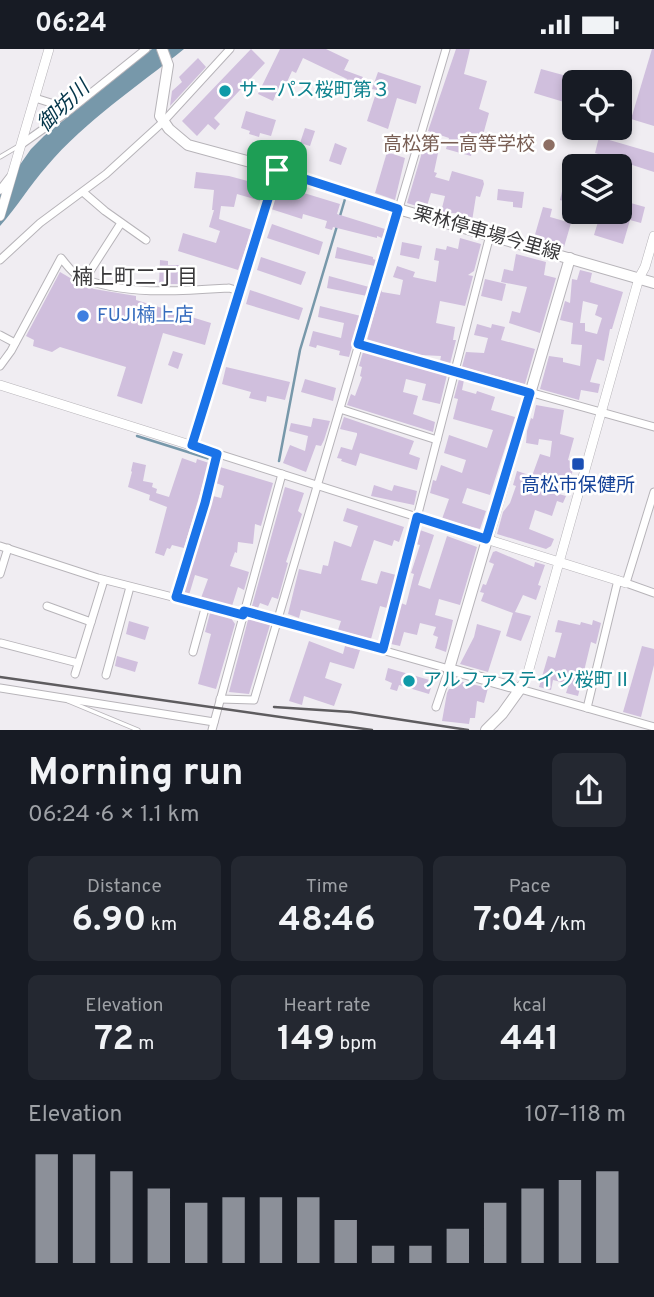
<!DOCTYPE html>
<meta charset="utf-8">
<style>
body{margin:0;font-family:Overpass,"Noto Sans JP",sans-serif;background:#242831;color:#f1f3f6;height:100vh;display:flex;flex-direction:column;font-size:26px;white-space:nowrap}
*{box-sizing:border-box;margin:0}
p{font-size:23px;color:#9ea1a6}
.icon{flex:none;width:38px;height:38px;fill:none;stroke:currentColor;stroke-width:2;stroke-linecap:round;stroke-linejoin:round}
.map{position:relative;height:681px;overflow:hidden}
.details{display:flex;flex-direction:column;background:#171b24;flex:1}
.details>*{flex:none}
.buttons{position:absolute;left:562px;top:21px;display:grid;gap:14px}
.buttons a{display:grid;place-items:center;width:70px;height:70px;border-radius:10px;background:#171b24;box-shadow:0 4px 10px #0003;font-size:35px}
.pin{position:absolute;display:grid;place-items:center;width:60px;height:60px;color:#fff;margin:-30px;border-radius:14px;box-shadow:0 4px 10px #0006}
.round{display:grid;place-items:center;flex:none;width:74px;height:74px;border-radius:10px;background:#242831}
.headline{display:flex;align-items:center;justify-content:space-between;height:119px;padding:0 28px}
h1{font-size:38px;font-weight:700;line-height:52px}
.metrics{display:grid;grid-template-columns:repeat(3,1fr);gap:10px;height:119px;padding:7px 28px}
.metrics div{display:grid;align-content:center;border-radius:10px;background:#242831;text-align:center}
.metrics b{font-size:35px;font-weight:700}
.metrics small{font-size:19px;font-weight:400}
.metrics p{font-size:19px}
.chart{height:196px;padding:14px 28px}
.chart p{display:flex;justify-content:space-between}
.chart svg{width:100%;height:126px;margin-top:7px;stroke:#8c9099;stroke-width:6}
.status{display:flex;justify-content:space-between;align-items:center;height:49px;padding:0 35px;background:#171b24;direction:ltr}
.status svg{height:19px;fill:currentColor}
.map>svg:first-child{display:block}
</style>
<div class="status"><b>06:24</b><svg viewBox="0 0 49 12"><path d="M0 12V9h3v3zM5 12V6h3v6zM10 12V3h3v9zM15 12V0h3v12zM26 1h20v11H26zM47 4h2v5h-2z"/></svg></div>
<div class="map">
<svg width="654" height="681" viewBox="0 0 654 681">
<rect width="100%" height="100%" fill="#f0edf2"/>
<path fill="#7798aa" d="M152,0H184C138,37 85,72 47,117C30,136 17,158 0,177V144L31,100L44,87Z"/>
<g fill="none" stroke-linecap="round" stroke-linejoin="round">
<g stroke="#7798aa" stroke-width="2.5">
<path d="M340,167L345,150"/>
<path d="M137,387L210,410"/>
<path d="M279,412L300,301L337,177"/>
</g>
</g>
<g fill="#d0bfdd" fill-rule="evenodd">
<path d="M251,0L265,14L214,69L220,75L215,81L208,75L197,87L182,72Z"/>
<path d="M280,0H326L349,11L344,21L363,28L359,39L346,34L347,30L303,9L296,24L292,22L287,33L282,31L273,52L258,45Z"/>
<path d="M456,0H470L464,25L487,32L479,60L489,64L483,86L477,84L471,107L446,100L449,89L428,82Z"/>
<path d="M652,0H654V77L631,70Z"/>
<path d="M198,9L206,18L170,57L172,42L182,33L179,28Z"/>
<path d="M541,20L574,29V56L534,44Z"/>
<path d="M378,23L421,37L416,55L397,49L388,80L367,72L377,41L372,40Z"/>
<path d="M246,62L276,71L271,87L260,84L259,88L249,85L250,82L241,79Z"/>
<path d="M305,79L315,82L310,97L300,94Z"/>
<path d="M599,88L654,104V123L595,104Z"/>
<path d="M335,94L347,99L341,116L329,112Z"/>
<path d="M423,100L438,104L434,123L437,124L435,128L449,132L452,122L483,131L484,135L480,148L476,147L472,172L464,171L465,165L441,163L445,147L431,144L426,160L407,154Z"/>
<path d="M387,103L405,109L395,151L375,144Z"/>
<path d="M196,123L229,127L266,137L261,152L237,145L234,158L221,157L219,170L252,181L238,221L178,202L183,184L216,194L220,182L209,178L214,161H212L214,141L194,139Z"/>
<path d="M564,134L574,137V155L560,151Z"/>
<path d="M498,140L524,143L522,159L513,158V153L497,151Z"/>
<path d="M294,141L340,155L337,165L385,180L382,189L377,187V189L333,178L332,181L325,179L327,172L303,165L302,170L271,160L277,142L292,146Z"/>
<path d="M620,151L645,158L641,174L630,171L623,195L594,186L601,163H620Z"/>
<path d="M543,158L552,160L550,168L571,174L564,198L534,189Z"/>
<path d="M272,175L323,193L319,206L267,189Z"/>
<path d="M460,189L481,195L474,222L468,226L473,227L465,257L440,252L436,274L455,278L453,291H456L450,315L440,312L441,307L420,306L367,291L381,241L382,243L400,246L403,231L393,228L397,217L415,223L413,228L436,233L439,212L434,211L436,199L446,201L447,197L458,200Z"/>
<path d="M402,193L422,197L419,210L400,206Z"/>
<path d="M337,198L373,208V210L376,211L375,217L335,209Z"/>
<path d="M516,205L546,213L544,226L556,229L540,284L509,274L512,262L520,264L527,238L501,233L504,220L513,222Z"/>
<path d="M261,208L306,223L301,236L257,221Z"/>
<path d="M160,211L168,212V216H185L182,235H159Z"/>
<path d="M580,221L592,224L590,233L623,243L612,280H610L604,312L597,310L590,333L600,335L598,344L581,341L579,351L540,340L549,307L563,309V313L580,317L582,296L571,295L573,274L560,271L565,252L570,254L572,230L577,231ZM583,252L598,256L595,266L602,269L597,285L585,282V274H580Z"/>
<path d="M60,223L77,233L94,240L136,247V251L211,274L205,296L163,284L142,355L117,347L126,318L60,298L52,303L33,297L34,291L26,287Z"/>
<path d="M329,227L369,238L367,247L327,239Z"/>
<path d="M485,230L506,235L502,252L481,247Z"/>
<path d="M250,241L303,259L299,271L246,255Z"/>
<path d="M320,257L361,267L349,308L339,306L340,302L317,296L316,299L309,297L313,282L341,289L344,274L318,268Z"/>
<path d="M477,275L491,279L492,275L505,278L501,291L535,300L525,335L462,318L466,303L484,304L488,289L474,286Z"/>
<path d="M173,302L183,305L178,320L168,316Z"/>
<path d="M363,303L447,326L440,355L422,351L426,335L406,330L403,343L418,347L413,365L435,373L433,383L347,356L351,345L355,347L362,328L360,327L362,318L359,317Z"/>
<path d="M226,318L290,333L285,351L267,347L266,353L249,349L251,343L222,335Z"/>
<path d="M305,330L336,339L333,352L301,343Z"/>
<path d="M459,330L464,331L462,341L476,345L477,342L495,348L491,361L515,368L490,446L467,439L462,454L486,462L480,480L442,470L449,450L430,444L433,431L436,432L441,416L462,424L466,411L444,404L449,386L487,399L493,381L453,370L458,350L454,349Z"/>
<path d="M536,356L564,361L560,385L574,389L568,411L576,414L570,429L565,428L559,445L566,447L563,454L557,452L552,467L535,461L529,480L554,490L551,497L546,500L497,485L503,463L510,454L516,437L513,436L517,422L532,427L540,405L550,408L552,392L539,390L538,396L526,394L527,382L531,369L533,370Z"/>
<path d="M344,368L414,392L409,405L420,409L417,421L360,404L356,417L341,412L342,410L337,409L341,398L352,401L357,386V384L340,380Z"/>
<path d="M313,369L330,372L324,391L321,397L316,396L306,423L283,414L290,396L305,402L308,387L289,382L291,374L311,378Z"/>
<path d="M182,409L196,414L197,410L209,414L184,499L172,496L170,500L167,499L164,507L155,504L167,458L149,451L150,446L128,438L132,423L131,422L133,413L146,416L143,432L153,434L152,438L157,440L156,444L169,448Z"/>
<path d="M220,418L273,434L261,477L255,475L253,495L238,493L237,504L235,503L230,517L249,523L244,541L238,538L232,557L201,549L208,530L195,526L189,546L183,544L213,447L221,449L224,437L216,434Z"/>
<path d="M374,436L392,442L394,436L417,442L414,456L371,447Z"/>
<path d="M285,438L304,444L298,462L302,465L286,513L288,514L278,550L272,548L268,557L260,554L258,559L252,557Z"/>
<path d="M347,459L404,478L399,493L394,491L392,497L374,491L363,524L361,531L377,535L381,522L396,526L387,559L380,557L371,590L338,581L341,572L301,561L299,569L288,565L299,520L321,525L323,516L328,517L334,492L351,498L358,477L343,472Z"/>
<path d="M420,481L434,486L418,536L430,540L447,487L477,498L460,556L439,550L435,566L453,571L446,603L435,599L438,588L433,586L436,578L420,574L417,586L404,583L400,597L391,595L401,554L406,556L414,525L411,524L420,496L416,495Z"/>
<path d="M496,502L534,518L535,513L545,516L538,536L541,537L536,551L523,546L515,563L531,567L521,592L506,587L513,564L481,552L484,544L480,543L483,535L486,536L494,515L489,513L493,503Z"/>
<path d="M210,564L231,569L235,575L216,640L198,635L211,585L205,583Z"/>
<path d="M252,570L270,576L249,645L229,643L248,571Z"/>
<path d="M558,571L580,576L581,573L592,576L593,571L601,574L596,595L591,593L578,647L566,644L569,635L553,631L551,641L539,638L548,607L555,609L562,584L555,583Z"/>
<path d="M129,572L149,578L145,591L126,585Z"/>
<path d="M477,575L501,582L488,623L460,615L474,588Z"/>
<path d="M309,592L343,605L345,597L360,601L354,620L330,613L325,629L342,635L334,657L304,647L302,656L289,652Z"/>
<path d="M642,597L654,600V616L641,668L623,663Z"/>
<path d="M117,607L138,613L135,623L115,617Z"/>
<path d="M388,619L433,632L429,645L399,636L397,642L390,640L392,634L385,631Z"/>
<path d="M455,631L488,639L484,654L477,652L475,669H470L469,675L442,672L447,644L449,640H453Z"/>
</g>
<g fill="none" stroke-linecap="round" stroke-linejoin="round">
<defs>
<g id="service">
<path d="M0,108L17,98"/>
<path d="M68,652L138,681"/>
</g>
<g id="minor">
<path d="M35,49L51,54L66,64"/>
<path d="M22,95L66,64L146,0"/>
<path d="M0,141L10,128"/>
<path d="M83,143L105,162L146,191"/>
<path d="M0,211L40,174L106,125L163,73L230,0"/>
<path d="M85,230L121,174"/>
<path d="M0,286L15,294"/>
<path d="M358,295L654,378"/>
<path d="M0,317L11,302L61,209C67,216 72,224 80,228C121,247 184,242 229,239L239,242"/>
<path d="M340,360L437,391"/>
<path d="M192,396L277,121"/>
<path d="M206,401L486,490"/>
<path d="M654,443L626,534L654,544"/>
<path d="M0,497L98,529L243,566"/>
<path d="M0,525L8,499"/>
<path d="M175,548L205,454L217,405"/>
<path d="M47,557L91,573"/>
<path d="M244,562L449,620L436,658"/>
<path d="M1,594L78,614"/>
<path d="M383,600L490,186"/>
<path d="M193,603L206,556"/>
<path d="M75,625L104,531"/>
<path d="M106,626L130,538"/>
<path d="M0,639L214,673"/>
<path d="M520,640L654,678"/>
<path d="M220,650L254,651L446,0"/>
<path d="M587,659L618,531"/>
<path d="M212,681L282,425"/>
</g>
<g id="tertiary">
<path d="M0,167L49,0"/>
<path d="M0,336L206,401"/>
<path d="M486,490L626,534"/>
<path d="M520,640L527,627L639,229L645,218L654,187"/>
</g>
<g id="secondary">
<path d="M162,0L168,16L160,67L169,80L188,96L269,118L398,160L654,234"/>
<path d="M486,681L502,665L520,640L449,620L570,209"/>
</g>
</defs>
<use href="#service" stroke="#b7b4b9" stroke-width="5"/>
<use href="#minor" stroke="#b7b4b9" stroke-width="9"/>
<use href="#tertiary" stroke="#b7b4b9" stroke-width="10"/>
<use href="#secondary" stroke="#b7b4b9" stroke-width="12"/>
<use href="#service" stroke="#fff" stroke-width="3.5"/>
<use href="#minor" stroke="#fff" stroke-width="7"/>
<use href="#tertiary" stroke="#fff" stroke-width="9"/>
<use href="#secondary" stroke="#fff" stroke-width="10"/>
<g stroke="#5e5c5f" stroke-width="2.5">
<path d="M0,628L372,681"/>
<path d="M274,658L351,663L468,681"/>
</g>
</g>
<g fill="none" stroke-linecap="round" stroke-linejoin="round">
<defs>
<path id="route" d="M277,121L398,160L358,295L530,344L486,490L417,468L383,600L244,562L243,566L176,548L205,454L217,405L192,396Z"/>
</defs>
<use href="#route" stroke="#fff" stroke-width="14"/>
<use href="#route" stroke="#1a73e8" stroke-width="9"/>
</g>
<g fill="#0f9aa8" stroke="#fff" stroke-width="2.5">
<circle cx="225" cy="42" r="7"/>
<circle cx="409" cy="632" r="7"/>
</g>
<circle fill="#8d6e63" stroke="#fff" stroke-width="2.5" cx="549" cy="96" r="7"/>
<circle fill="#3f7fe0" stroke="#fff" stroke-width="2.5" cx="83" cy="267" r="7"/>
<rect fill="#1a4fb4" stroke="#fff" stroke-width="2.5" x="571" y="408" width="14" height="14" rx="3.5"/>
<g text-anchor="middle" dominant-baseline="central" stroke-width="5" stroke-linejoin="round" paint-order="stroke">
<g font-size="19" fill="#0d838f" stroke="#fff" text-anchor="start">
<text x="239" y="42">サーパス桜町第３</text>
<text x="423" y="632">アルファステイツ桜町Ⅱ</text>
</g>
<g font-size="19" fill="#785e54" stroke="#fff" text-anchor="end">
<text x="535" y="96">高松第一高等学校</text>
</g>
<g font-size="19" fill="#383739" stroke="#fff">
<text transform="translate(487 185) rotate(16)">栗林停車場今里線</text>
</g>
<g font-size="19" fill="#366cbe" stroke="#fff" text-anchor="start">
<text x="97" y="267">FUJI楠上店</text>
</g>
<g font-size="19" fill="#164399" stroke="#fff">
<text x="578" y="437">高松市保健所</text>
</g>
<g font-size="21" font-style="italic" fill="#04364a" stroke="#fff">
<text transform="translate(64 58) rotate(-44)">御坊川</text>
</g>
<g font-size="21" fill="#383739" stroke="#fff">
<text x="135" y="229">楠上町二丁目</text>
</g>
</g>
</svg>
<div class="buttons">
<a><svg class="icon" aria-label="locate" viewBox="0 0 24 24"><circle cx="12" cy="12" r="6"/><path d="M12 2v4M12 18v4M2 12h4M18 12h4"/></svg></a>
<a><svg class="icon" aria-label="layers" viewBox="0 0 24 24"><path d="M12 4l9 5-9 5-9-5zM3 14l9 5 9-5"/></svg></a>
</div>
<div class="pin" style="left:277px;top:121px;background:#1e9e55"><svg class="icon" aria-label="arrive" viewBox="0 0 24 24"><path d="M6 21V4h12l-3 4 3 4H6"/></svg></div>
</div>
<section class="details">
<div class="headline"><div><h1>Morning run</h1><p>06:24 · 6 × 1.1 km</p></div><a class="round"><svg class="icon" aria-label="share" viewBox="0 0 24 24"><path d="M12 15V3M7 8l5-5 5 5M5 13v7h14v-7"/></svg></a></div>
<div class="metrics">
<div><p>Distance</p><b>6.90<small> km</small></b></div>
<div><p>Time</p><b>48:46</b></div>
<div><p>Pace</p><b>7:04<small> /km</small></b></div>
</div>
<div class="metrics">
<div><p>Elevation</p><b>72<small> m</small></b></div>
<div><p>Heart rate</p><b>149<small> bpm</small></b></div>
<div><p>kcal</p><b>441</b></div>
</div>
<div class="chart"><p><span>Elevation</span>107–118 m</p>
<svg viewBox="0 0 160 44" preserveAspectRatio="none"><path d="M5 44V6M15 44V6M25 44V12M35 44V18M45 44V23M55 44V21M65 44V21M75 44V21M85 44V29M95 44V38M105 44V38M115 44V32M125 44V23M135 44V18M145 44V15M155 44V12"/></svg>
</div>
</section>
